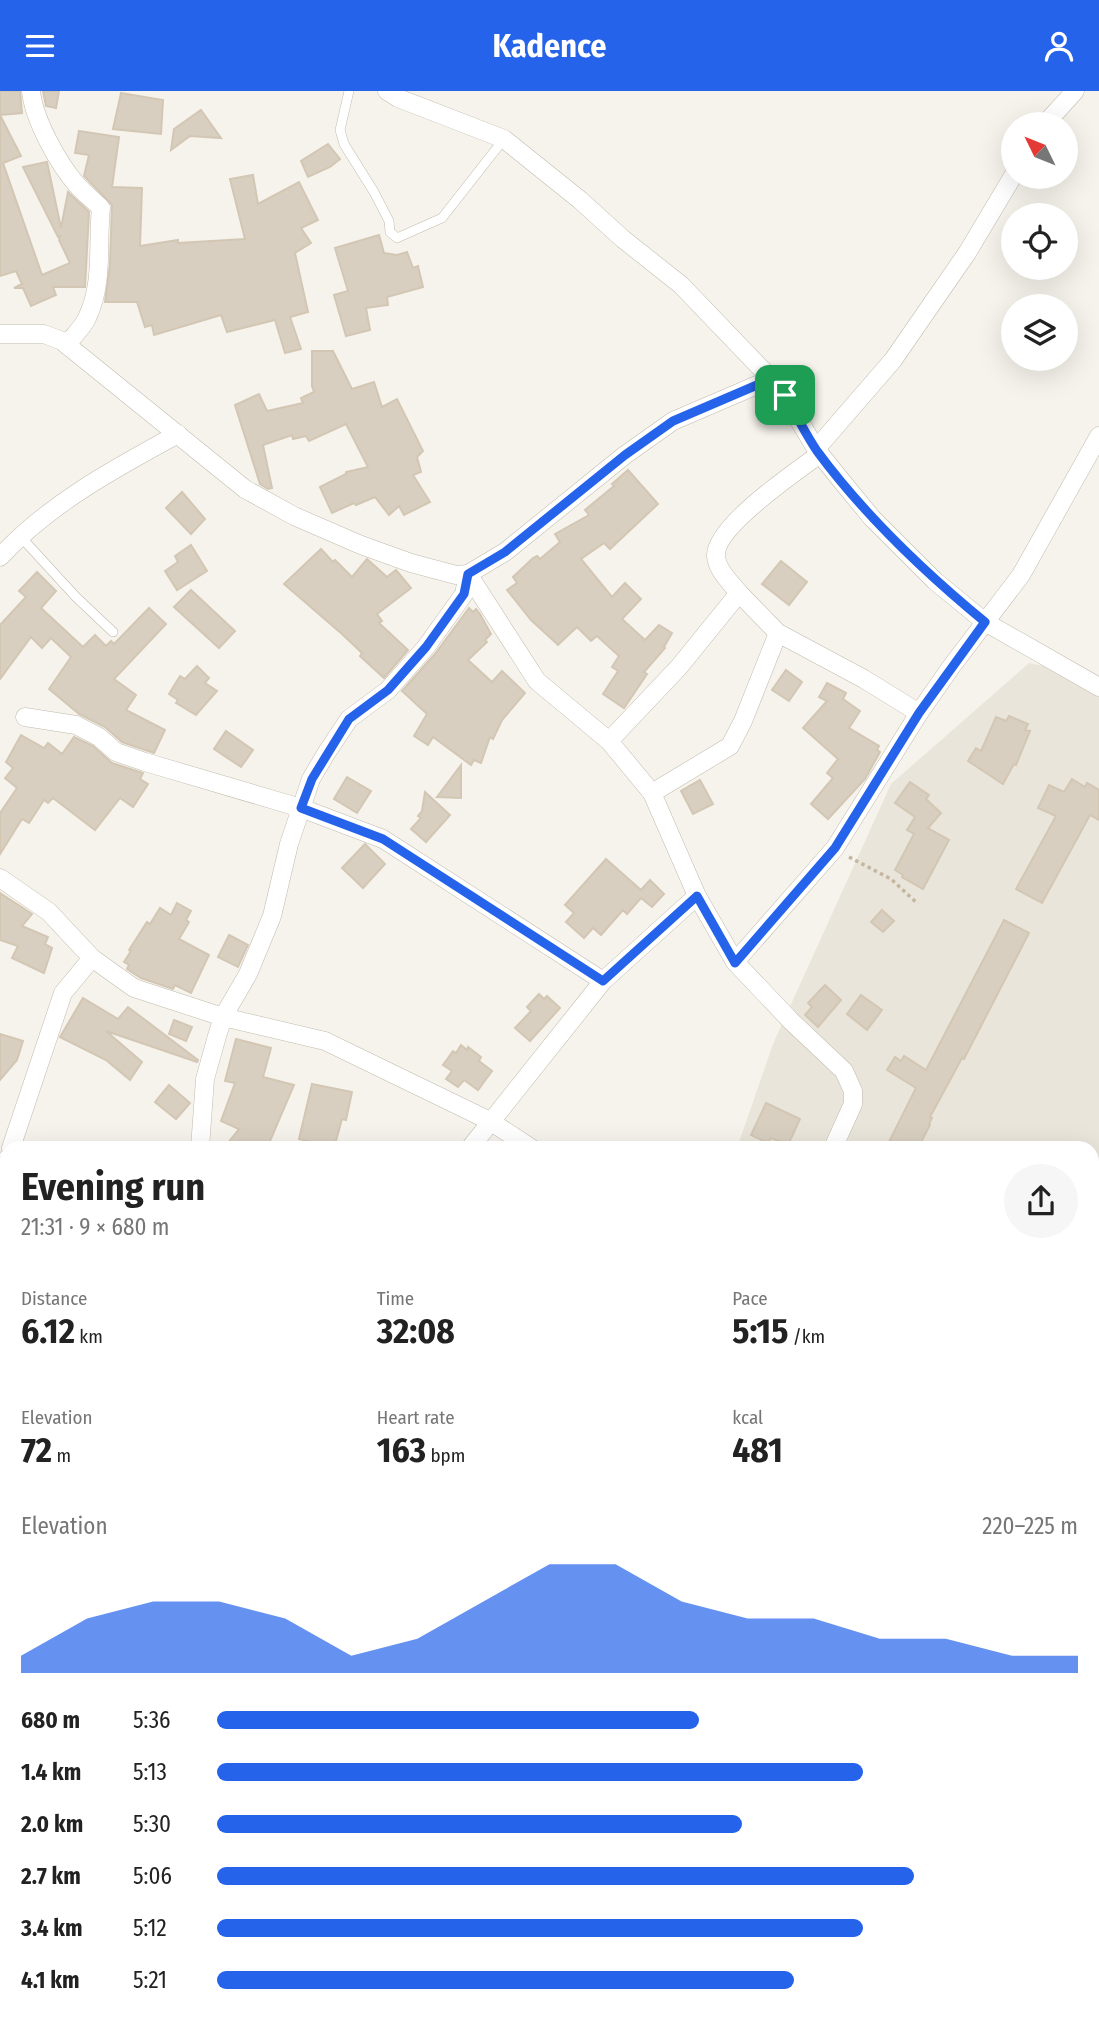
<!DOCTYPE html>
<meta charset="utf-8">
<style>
body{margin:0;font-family:"Fira Sans Condensed",sans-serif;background:#f6f6f6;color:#222;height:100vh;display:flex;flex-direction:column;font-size:26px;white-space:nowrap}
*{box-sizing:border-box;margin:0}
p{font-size:23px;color:#767676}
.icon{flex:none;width:38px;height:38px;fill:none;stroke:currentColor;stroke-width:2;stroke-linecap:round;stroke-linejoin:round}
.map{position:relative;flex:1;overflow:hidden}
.side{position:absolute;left:0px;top:1050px;width:1099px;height:884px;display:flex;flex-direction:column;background:#fff;border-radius:21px 21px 0 0;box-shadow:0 7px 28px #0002}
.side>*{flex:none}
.needle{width:46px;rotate:313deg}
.buttons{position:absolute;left:1001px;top:21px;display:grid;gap:14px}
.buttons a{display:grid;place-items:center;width:77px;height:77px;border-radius:50%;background:#fff;box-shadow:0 7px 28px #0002;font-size:35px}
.pin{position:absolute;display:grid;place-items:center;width:60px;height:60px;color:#fff;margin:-30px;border-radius:14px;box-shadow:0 4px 10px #0006}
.round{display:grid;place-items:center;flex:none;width:74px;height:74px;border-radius:37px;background:#f6f6f6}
.summary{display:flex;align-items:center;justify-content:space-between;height:119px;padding:0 21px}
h1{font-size:38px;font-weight:700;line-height:52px}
.metrics{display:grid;grid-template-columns:repeat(3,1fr);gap:10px;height:119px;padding:7px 21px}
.metrics div{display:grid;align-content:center}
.metrics b{font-size:35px;font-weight:700}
.metrics small{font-size:19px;font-weight:400}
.metrics p{font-size:19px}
.chart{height:196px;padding:14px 21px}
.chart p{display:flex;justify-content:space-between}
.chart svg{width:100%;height:126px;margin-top:7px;fill:#2563eb;opacity:.7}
ul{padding:0 21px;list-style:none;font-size:23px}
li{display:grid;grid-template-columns:112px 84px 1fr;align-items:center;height:52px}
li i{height:18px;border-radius:9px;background:#2563eb}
header{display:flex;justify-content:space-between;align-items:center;height:91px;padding:0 21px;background:#2563eb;color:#fff;font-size:32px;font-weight:700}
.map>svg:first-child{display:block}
</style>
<header><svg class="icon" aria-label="menu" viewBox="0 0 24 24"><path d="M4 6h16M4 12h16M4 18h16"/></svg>Kadence<svg class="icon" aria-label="person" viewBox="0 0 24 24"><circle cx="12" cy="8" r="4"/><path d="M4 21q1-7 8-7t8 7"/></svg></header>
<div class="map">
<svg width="1099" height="1933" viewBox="0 0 1099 1933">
<rect width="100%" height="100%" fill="#f6f3ec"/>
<path fill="#eae5da" d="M1029,572L1049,576L1099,603V1590L1092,1587V1057H737L773,953L891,693Z"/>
<g fill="#d8cfc1" stroke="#d3c7b4" stroke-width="2">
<path d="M0,0H20L22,22L0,24Z"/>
<path d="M43,0H59L56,17L46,15Z"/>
<path d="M121,2L163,9L161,43L113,38Z"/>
<path d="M201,19L221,47L190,45L171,59L174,38Z"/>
<path d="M0,24L21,65L3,72L42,184L70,172L59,149L60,145L58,146L23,76L47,71L61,137L68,101L89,121L85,196H53L56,204L31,215L23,197H14L22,193L16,180L0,185Z"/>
<path d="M79,40L119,46L112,96L142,97L140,155L178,149V152L245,148L230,88L253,84L258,113L299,91L318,129L301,137L311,152L295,162L308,221L290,226L301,258L285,262L275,229L227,241L221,224L154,244L152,234L145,236L137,211H105L110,173L112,114L84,85L89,64L75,62Z"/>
<path d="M328,53L340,68L330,76L308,86L301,70Z"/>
<path d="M379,144L384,162L397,164L407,161L413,177L418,175L423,196L387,206L388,214L366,217L370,239L346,245L334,204L348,200L335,157Z"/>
<path d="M312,260H333L352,298L374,291L382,316L397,308L423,360L417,366L421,381L413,384L430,411L404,424L399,415L389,424L375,406L356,414L354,412L332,422L320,396L346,383V381L368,376L346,333L309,350L306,345L293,348L292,344L263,354L272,397L268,398L260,393L235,314L259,303L267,320L303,312L301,307L314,301L312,295Z"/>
<path d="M628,379L658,413L610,458L604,452L581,468L612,506L625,492L641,508L622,528L645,549L659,534L672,542L664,556L665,557L644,581L647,583L624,617L603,603L618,580L612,576L619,565L597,545L591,550L577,536L558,554L531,529L507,499L517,492L513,486L533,467L537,465L540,468L560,451L555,443L589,424L585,419L614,395L612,393Z"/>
<path d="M182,401L205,428L191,443L166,417Z"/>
<path d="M191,454L207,480L177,499L165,480L178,471L175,465Z"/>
<path d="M321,458L333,471L335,469L352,486L367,468L387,486L396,479L411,497L377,523L382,530L379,532L408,559L384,587L360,565L362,562L342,543L284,493Z"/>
<path d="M781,470L807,491L789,514L762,493Z"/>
<path d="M37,481L56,500L41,517L83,556L95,544L106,555L111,550L114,553L149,517L166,533L114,588L136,604L126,619L165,639L154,662L122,651L105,636L79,623L49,598L71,566L51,547L42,557L31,546L0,588V534L26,506L19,500Z"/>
<path d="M191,499L235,540L219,557L174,516Z"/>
<path d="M469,517L473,521L476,518L480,523L491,543L485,549L487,551L468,569L492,591L502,580L525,602L502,629L493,648L490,646L481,672L474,669L471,674L433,646L428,654L414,645L427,623L402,600L435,563Z"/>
<path d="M197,575L209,587L205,592L217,600L196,624L176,612L178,609L169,603L180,585L185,588Z"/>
<path d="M786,579L802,591L789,610L772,599Z"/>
<path d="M827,592L846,602L843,608L860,620L849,637L879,655L877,659L880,661L865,688L828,728L811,713L833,687L827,682L838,668L803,637L827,610L819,606Z"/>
<path d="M1009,625L1028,633L1025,639L1030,640L1016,674L1014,673L1003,693L968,670L976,657L981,660L996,626L1006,630Z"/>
<path d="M226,640L253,659L241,676L214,658Z"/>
<path d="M21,644L44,657L48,652L62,663L74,646L93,655L112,672L143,682L140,688L148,693L133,716L120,707L95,739L53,707L48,712L44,709L29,732L22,728L0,763V722L17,697L5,687L13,677L6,671Z"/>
<path d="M461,674V707L437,706Z"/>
<path d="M347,686L371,700L357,722L334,708Z"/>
<path d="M1072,688L1085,696L1087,692L1099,699V729L1090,724L1042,812L1016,798L1056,725L1038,717L1049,694L1064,701Z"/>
<path d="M700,689L713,713L693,723L681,700Z"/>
<path d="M910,691L929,704L926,708L941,722L928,737L949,749L923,798L902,786L903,784L895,779L914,743L907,739L915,726L895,712Z"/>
<path d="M425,701L450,724L426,751L411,738L421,727L418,725L422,720Z"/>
<path d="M365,753L385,773L363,797L342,777Z"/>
<path d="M606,768L641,799L650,789L664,803L652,816L641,807L627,823L623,819L601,844L593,837L584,847L566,831L574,822L565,814Z"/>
<path d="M0,802L32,823L22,835L48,846L45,853L52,857L44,882L12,867L18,855L0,849Z"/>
<path d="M177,812L191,820L186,829L189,831L179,848L209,864L191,902L175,894L173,898L141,887L127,878L129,874L124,871L131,860L129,859L147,831L150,833L160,817L171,824Z"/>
<path d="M882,819L894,830L883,841L871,831Z"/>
<path d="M1004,829L1029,842L964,968L962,967L930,1026L932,1027L929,1033L930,1034L918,1057H886L916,997L887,979L895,966L901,970L904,965L926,979Z"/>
<path d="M229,844L248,854L238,876L218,866Z"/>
<path d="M825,894L841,909L818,936L805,924L812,916L808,912Z"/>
<path d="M539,903L544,908L547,905L560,917L530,950L515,937L531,920L527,916Z"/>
<path d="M861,904L882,919L867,939L847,923Z"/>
<path d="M83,907L118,928L128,916L198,969L197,971L106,940L142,971L130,989L106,969L60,946Z"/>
<path d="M174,929L192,936L186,950L169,943Z"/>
<path d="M0,943L23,950L17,969L0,989Z"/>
<path d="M236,948L271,957L263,986L294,994L267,1057H224L239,1038L221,1030L235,992L225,990Z"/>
<path d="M461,954L467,959L468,956L481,966L479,970L492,980L478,999L464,989L458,996L446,988L452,980L443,974L453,960L456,962Z"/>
<path d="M312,993L352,1001L346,1029L342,1028L334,1057L314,1054L315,1052L299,1048Z"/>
<path d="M169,994L190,1012L176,1028L155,1011Z"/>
<path d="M766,1012L800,1028L788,1054L771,1047L768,1052L751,1044Z"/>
</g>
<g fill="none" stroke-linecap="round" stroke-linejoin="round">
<defs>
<g id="lane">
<path d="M349,0L340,39L344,53L374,101L389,130L390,141L397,147L442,127L504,48"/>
<path d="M20,445L76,506L113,541"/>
<path d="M1099,1694L1094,1729L1099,1737"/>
<path d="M699,1933L702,1927"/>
</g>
<g id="street">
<path d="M31,0C34,29 58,72 77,94C84,102 93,109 101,117C97,153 104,192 87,227C83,236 73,245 67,254"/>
<path d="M387,0L398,7L504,48L580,109L623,148L681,194L775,292"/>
<path d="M1045,33L1075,0"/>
<path d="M0,243H44L62,250L245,398L294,425L361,454L411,472L456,484L468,483L505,461L625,364L673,330L757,294L775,292L784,304L816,358L840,388L872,427L935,490L985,531L1099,596"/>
<path d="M816,358L893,269L967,162L1013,85"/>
<path d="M0,466C50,412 114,378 178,343"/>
<path d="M468,483L537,590L609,650L652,702L697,805L735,871L791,930L844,980L853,1000V1013L833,1057"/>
<path d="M739,502C730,491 717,479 716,465C714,436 798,379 820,363"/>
<path d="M25,626L76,634L99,646L116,661L145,671L301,717L383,748L603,890"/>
<path d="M609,650L679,576L739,502L778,542L864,588L919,622"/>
<path d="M652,702L730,655L743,630L778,542"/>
<path d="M0,787L49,821L92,867"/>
<path d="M735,871L835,757L919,622L951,576L1021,484L1099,345"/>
<path d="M11,1057L63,902L92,867L134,897L223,926L325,950L490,1030L531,1057"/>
<path d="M200,1057L205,988L217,945L223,926L248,883L272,825L289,753L311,688L327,661L349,628L388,599L426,556L464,503L468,483"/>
<path d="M470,1057L603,890L697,805"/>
<path d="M0,1086L7,1068"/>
<path d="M0,1224L7,1227"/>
<path d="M0,1599L7,1596"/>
<path d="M1092,1602L1099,1606"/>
<path d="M1091,1933L1099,1921"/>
</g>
</defs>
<use href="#lane" stroke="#c2bbae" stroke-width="10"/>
<use href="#street" stroke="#c2bbae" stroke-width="19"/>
<path stroke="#c4b79f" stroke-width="3.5" stroke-dasharray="3.5 3.5" stroke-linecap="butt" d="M849,766L891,788L918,813"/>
<use href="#lane" stroke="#fff" stroke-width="9"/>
<use href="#street" stroke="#fff" stroke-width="18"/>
</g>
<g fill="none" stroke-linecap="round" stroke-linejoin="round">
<defs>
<path id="route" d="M775,292C792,313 802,338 817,360C865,425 923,480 985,531L919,622L835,757L735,872L697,805L603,890L383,748L301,717L312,688L349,628L388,599L426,556L464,503L468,483L505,461L625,364L673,330L757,294Z"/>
</defs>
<use href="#route" stroke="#fff" stroke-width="14"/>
<use href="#route" stroke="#2563eb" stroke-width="9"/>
</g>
</svg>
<div class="buttons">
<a><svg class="needle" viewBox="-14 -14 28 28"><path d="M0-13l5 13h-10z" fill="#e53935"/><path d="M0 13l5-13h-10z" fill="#767676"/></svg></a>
<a><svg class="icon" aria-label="locate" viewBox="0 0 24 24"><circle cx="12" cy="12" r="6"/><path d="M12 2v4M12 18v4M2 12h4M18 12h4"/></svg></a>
<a><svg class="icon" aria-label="layers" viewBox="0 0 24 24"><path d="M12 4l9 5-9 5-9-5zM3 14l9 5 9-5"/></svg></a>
</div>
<div class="pin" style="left:785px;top:304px;background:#1e9e55"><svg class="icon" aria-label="arrive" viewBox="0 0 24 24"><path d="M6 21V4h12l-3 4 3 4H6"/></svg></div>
<section class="side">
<div class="summary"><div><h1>Evening run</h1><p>21:31 · 9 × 680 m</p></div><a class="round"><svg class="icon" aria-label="share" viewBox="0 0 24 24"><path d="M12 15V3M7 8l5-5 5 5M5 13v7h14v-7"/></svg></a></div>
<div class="metrics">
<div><p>Distance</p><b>6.12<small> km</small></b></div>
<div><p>Time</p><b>32:08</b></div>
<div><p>Pace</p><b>5:15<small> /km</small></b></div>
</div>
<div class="metrics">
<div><p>Elevation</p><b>72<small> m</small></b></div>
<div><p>Heart rate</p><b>163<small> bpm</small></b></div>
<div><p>kcal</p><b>481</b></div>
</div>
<div class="chart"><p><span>Elevation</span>220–225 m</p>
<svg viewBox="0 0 160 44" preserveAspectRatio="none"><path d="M0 44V38L10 25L20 19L30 19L40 25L50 38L60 32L70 19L80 6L90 6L100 19L110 25L120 25L130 32L140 32L150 38L160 38V44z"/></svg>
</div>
<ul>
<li><b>680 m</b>5:36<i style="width:56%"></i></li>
<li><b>1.4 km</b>5:13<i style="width:75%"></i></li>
<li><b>2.0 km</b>5:30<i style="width:61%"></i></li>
<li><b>2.7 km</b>5:06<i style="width:81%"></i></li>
<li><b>3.4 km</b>5:12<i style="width:75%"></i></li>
<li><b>4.1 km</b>5:21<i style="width:67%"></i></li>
</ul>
</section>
</div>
